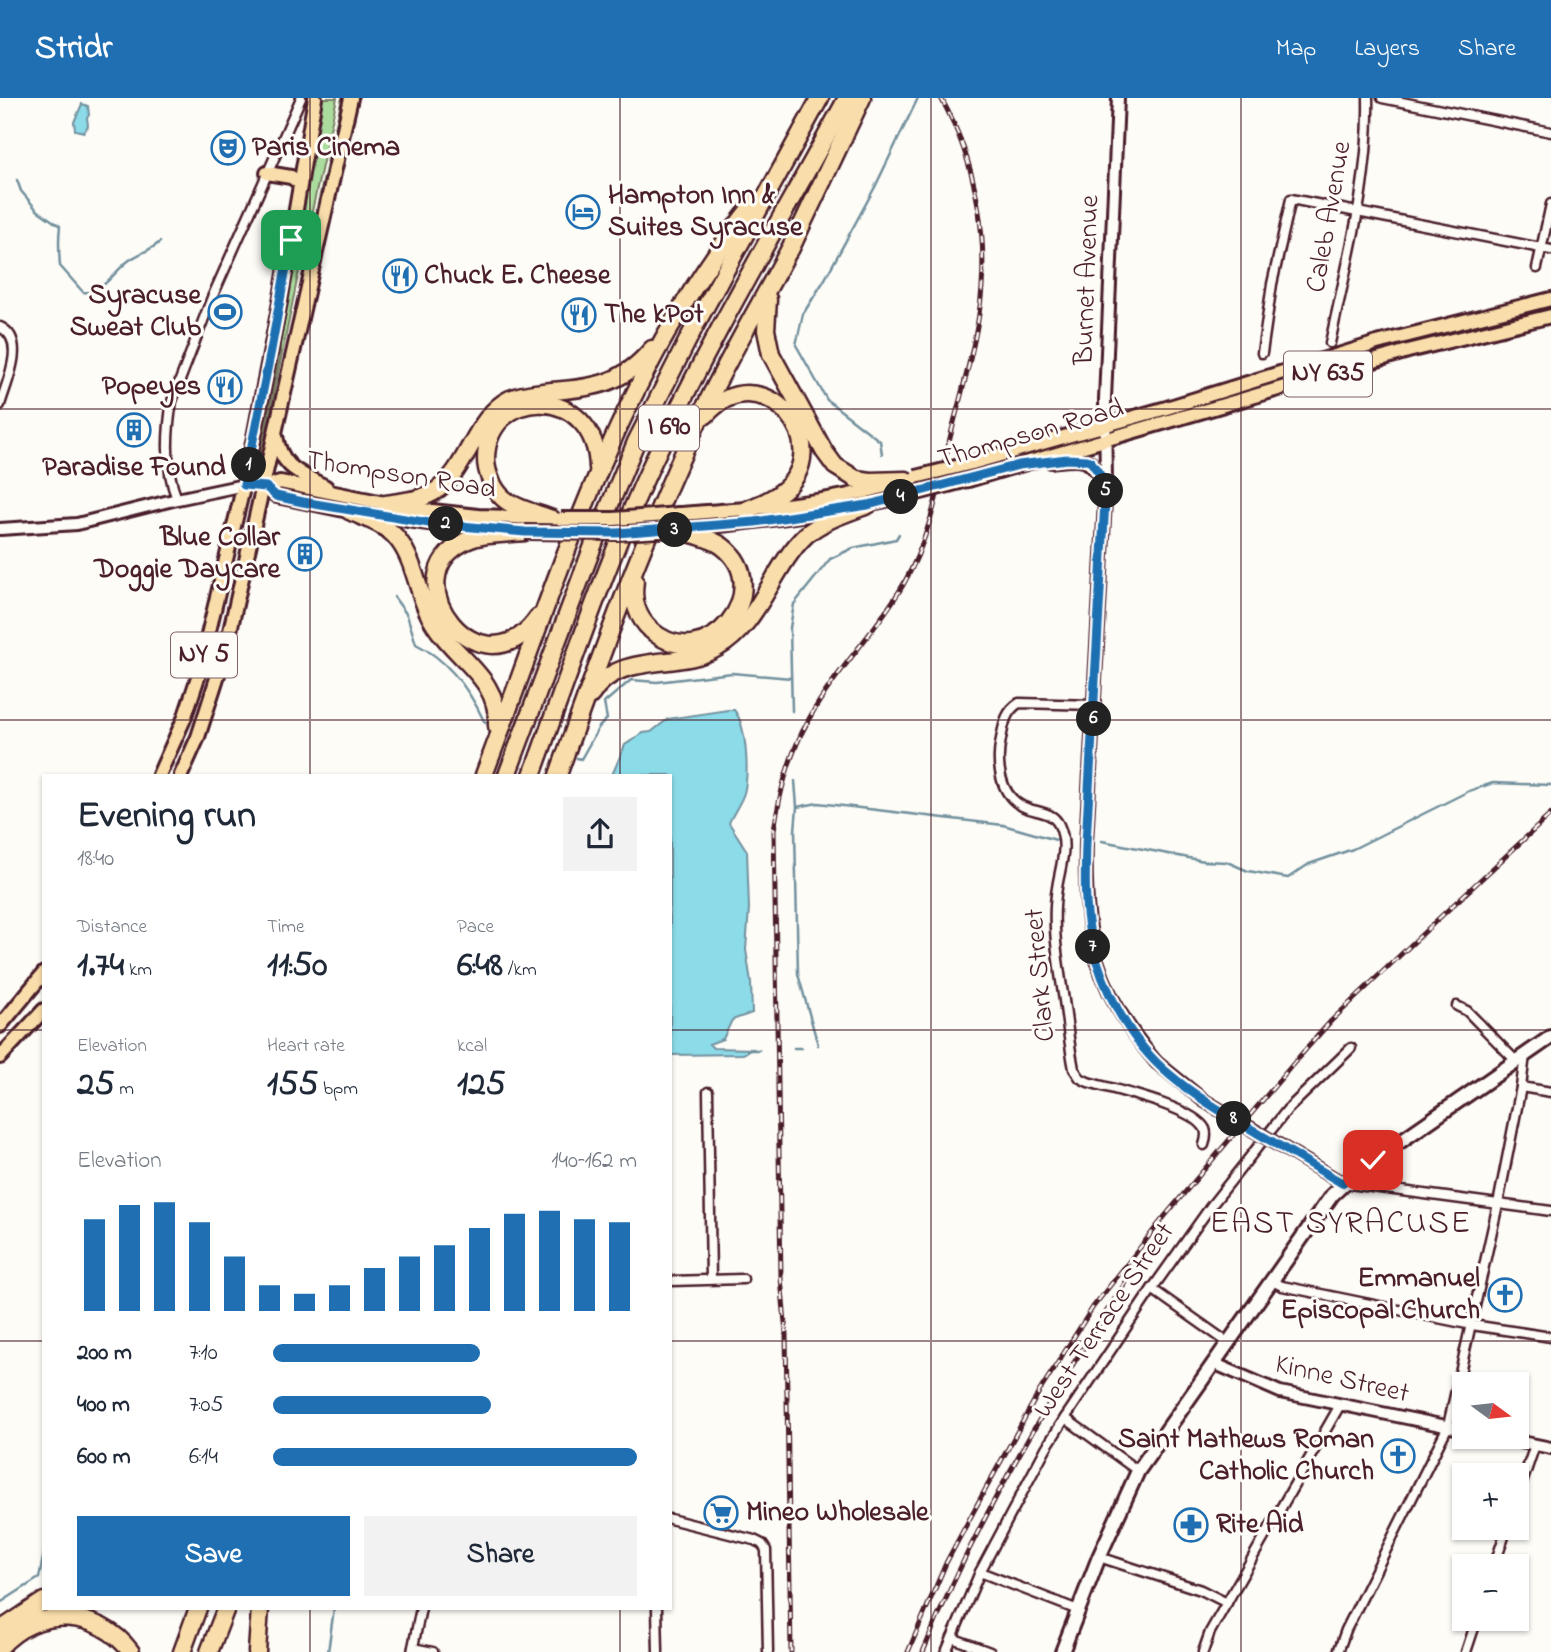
<!DOCTYPE html>
<meta charset="utf-8">
<style>
body{margin:0;font-family:"Indie Flower",sans-serif;background:#f2f2f3;color:#1f2937;height:100vh;display:flex;flex-direction:column;font-size:26px;white-space:nowrap}
*{box-sizing:border-box;margin:0}
p{font-size:23px;color:#747a83}
.icon{flex:none;width:38px;height:38px;fill:none;stroke:currentColor;stroke-width:2;stroke-linecap:round;stroke-linejoin:round}
.map{position:relative;flex:1;overflow:hidden}
.drawer{position:absolute;left:42px;top:676px;width:630px;height:836px;display:flex;flex-direction:column;background:#fff;border-radius:0px;box-shadow:0 2px 5px #0004}
.drawer>*{flex:none}
.needle{width:46px;rotate:105deg}
.fabs{position:absolute;left:1452px;top:1274px;display:grid;gap:14px}
.fabs a{display:grid;place-items:center;width:77px;height:77px;border-radius:0px;background:#fff;box-shadow:0 2px 5px #0004;font-size:35px}
.pin{position:absolute;display:grid;place-items:center;width:60px;height:60px;color:#fff;margin:-30px;border-radius:14px;box-shadow:0 4px 10px #0006}
.km{position:absolute;width:35px;height:35px;margin:-18px;border-radius:50%;background:#222;color:#fff;font-size:19px;line-height:35px;text-align:center}
.round{display:grid;place-items:center;flex:none;width:74px;height:74px;border-radius:0px;background:#f2f2f3}
.overview{display:flex;align-items:center;justify-content:space-between;height:119px;padding:0 35px}
h1{font-size:38px;font-weight:700;line-height:52px}
.metrics{display:grid;grid-template-columns:repeat(3,1fr);gap:10px;height:119px;padding:7px 35px}
.metrics div{display:grid;align-content:center}
.metrics b{font-size:35px;font-weight:700}
.metrics small{font-size:19px;font-weight:400}
.metrics p{font-size:19px}
.chart{height:196px;padding:14px 35px}
.chart p{display:flex;justify-content:space-between}
.chart svg{width:100%;height:126px;margin-top:7px;stroke:#1f6fb2;stroke-width:6}
.action{display:flex;gap:14px;margin-top:auto;padding:14px 35px}
.action a{flex:1;height:80px;border-radius:0px;background:#1f6fb2;color:#fff;font-size:28px;font-weight:700;line-height:80px;text-align:center}
.action a+a{background:#f2f2f3;color:#1f2937}
ul{padding:0 35px;list-style:none;font-size:23px}
li{display:grid;grid-template-columns:112px 84px 1fr;align-items:center;height:52px}
li i{height:18px;border-radius:9px;background:#1f6fb2}
header{display:flex;align-items:center;gap:42px;box-sizing:border-box;height:98px;padding:0 35px;background:#1f6fb2;color:#fff}
header strong{font-size:33px}
nav{display:flex;gap:38px;margin-inline-start:auto;font-size:24px}
.map>svg:first-child{display:block}
</style>
<header>
<strong>Stridr</strong>
<nav><a>Map</a><a>Layers</a><a>Share</a></nav>
</header>
<div class="map">
<svg width="1551" height="1554" viewBox="0 0 1551 1554">
<rect width="100%" height="100%" fill="#fdfcf7"/>
<filter id="ink" filterUnits="userSpaceOnUse"><feTurbulence type="fractalNoise" baseFrequency=".0143" numOctaves="2"/><feDisplacementMap in="SourceGraphic" scale="14" xChannelSelector="R" yChannelSelector="G"/><feConvolveMatrix kernelMatrix="1 2 1 2 8 2 1 2 1" color-interpolation-filters="sRGB"/></filter>
<g filter="url(#ink)">
<g fill="#aadc9e" stroke="#7a7e64" stroke-width="2">
<path d="M323,0H337L301,163L259,368L258,365L280,255V230Z"/>
<path d="M342,0H348L285,265L312,131Z"/>
</g>
<g fill="#8cdbe9" stroke="#72909d" stroke-width="2">
<path d="M82,6L88,8L89,17L87,20L88,27L84,34L75,32L74,24Z"/>
<path d="M728,612H734C747,627 749,676 744,695C741,705 733,715 729,725L747,753L749,810L746,852L751,884L752,915L732,922L723,941L709,946L713,950L752,951L743,956L670,957V677H612L625,647L643,635L651,634L668,621Z"/>
</g>
<g fill="none" stroke-linecap="round" stroke-linejoin="round">
<g stroke="#72909d" stroke-width="2.5">
<path d="M17,82L21,93L37,112L60,128C58,143 59,154 60,168L83,194C101,197 114,174 127,164C137,156 150,153 160,144"/>
<path d="M882,356L880,343L827,302L796,247L803,216L825,181L875,89L918,0"/>
<path d="M394,499L407,517L416,546C448,562 469,591 484,623L489,626"/>
<path d="M792,613L790,530L794,506L830,461L853,450L896,441L899,436"/>
<path d="M577,660L581,661L599,629L607,621L604,605L631,582L657,584L732,575L791,580"/>
<path d="M795,683L797,709"/>
<path d="M1102,743L1204,763L1227,764L1248,773L1288,780L1309,766L1353,751L1469,693L1493,685L1551,687"/>
<path d="M818,947L798,876L795,732L797,709L818,705L1003,727L1056,742"/>
<path d="M794,950H802"/>
<path d="M747,952H759"/>
<path d="M0,1505L39,1480L44,1455"/>
<path d="M328,1554L334,1510"/>
</g>
<defs>
<g id="minor">
<path d="M1382,0L1551,34"/>
<path d="M1537,170L1551,106"/>
<path d="M0,229C28,242 6,285 0,307"/>
<path d="M1330,245C1347,164 1370,83 1368,0"/>
<path d="M1262,255L1272,186L1291,101L1551,152"/>
<path d="M177,401C165,372 167,333 172,303L211,202L301,0"/>
<path d="M1095,607L1019,605C1005,614 1004,626 1001,641C996,664 999,696 1022,708C1035,715 1052,712 1059,727C1069,748 1060,769 1057,790C1051,824 1058,862 1063,896C1067,921 1069,946 1074,971L1080,980L1088,984C1112,991 1194,1009 1205,1031C1207,1036 1206,1041 1204,1047"/>
<path d="M1457,908L1467,913L1516,963"/>
<path d="M1521,989L1551,994"/>
<path d="M708,994L711,1181"/>
<path d="M1342,1085L1551,1113"/>
<path d="M1270,1182L1282,1188L1472,1227L1551,1239"/>
<path d="M670,1183L743,1181"/>
<path d="M1152,1191L1227,1244"/>
<path d="M1065,1320L1138,1373"/>
<path d="M1517,1400L1535,1347"/>
<path d="M670,1421L754,1442L762,1446L766,1452L768,1554"/>
<path d="M1099,1459L1201,1492L1227,1505"/>
<path d="M1494,1468L1507,1430"/>
<path d="M980,1474L1078,1512"/>
<path d="M657,1510L658,1554"/>
<path d="M952,1540L990,1554"/>
<path d="M413,1550L433,1554"/>
<path d="M412,1554L421,1510"/>
<path d="M946,1554L980,1474L1046,1350L1065,1320L1152,1191L1211,1108L1287,1012L1351,950"/>
<path d="M1203,1554L1210,1534L1340,1307"/>
<path d="M1338,1554L1346,1532L1448,1328L1498,1106L1521,989L1525,957"/>
<path d="M1466,1554L1477,1521"/>
</g>
<g id="tertiary">
<path d="M1118,0L1105,301L1106,385L1086,745C1084,839 1094,891 1156,964"/>
<path d="M0,431L77,426L177,401L244,387"/>
<path d="M1282,1049L1342,1085"/>
<path d="M1213,1265L1280,1294L1465,1332"/>
<path d="M1497,1339L1551,1350"/>
</g>
<path id="secondary" d="M1062,1554L1099,1459L1138,1373L1332,1097L1359,1072L1551,939"/>
<g id="primary">
<path d="M267,75L291,79L300,85"/>
<path d="M276,338C281,370 300,375 326,389"/>
<path d="M1051,363C1084,359 1087,357 1106,385"/>
<path d="M972,365L1163,311L1377,245L1551,201"/>
<path d="M968,382L1408,253L1551,218"/>
<path d="M262,388L266,389L277,398L349,413L428,425L500,431"/>
<path d="M266,389L280,384L414,411L478,418L540,420"/>
<path d="M679,416C751,411 823,407 893,386"/>
<path d="M683,431C760,423 837,414 913,396"/>
<path d="M159,677L184,621L198,579L249,365L281,199L315,0"/>
<path d="M181,677L198,639L225,555L351,0"/>
<path d="M0,928L44,875"/>
<path d="M0,959L44,912"/>
</g>
<g id="motorway">
<path d="M790,152L862,0"/>
<path d="M768,201L766,232L771,256L824,353L835,368L856,381L870,383L906,382"/>
<path d="M706,317C762,254 842,349 780,395C770,403 757,407 746,412"/>
<path d="M386,406C403,403 423,402 437,392C469,370 474,319 510,301C523,295 538,295 552,293C594,290 623,286 652,251"/>
<path d="M349,413C367,421 388,427 399,443C417,467 418,502 435,527C458,563 500,581 497,628"/>
<path d="M552,421C537,415 515,411 503,400C493,391 486,374 486,361C487,287 596,285 598,370"/>
<path d="M525,434C506,436 483,435 466,443C388,480 482,601 538,519"/>
<path d="M635,483C632,502 636,518 651,532C706,581 779,491 722,448C709,439 691,436 676,432"/>
<path d="M591,597C618,552 678,573 717,550C760,526 772,469 806,437C823,422 847,415 868,407"/>
<path d="M484,677C559,478 619,271 756,103"/>
<path d="M507,677L596,440L636,344L695,228L820,0"/>
<path d="M532,677C572,568 609,456 659,351C715,231 784,117 847,0"/>
<path d="M558,677C601,556 646,433 701,317C729,258 763,201 794,143"/>
<path d="M2,1531L44,1503"/>
<path d="M0,1549C36,1508 98,1510 131,1554"/>
<path d="M182,1554L198,1510"/>
<path d="M209,1554L226,1510"/>
<path d="M257,1554L260,1510"/>
</g>
</defs>
<use href="#minor" stroke="#4a1f2b" stroke-width="13"/>
<use href="#tertiary" stroke="#4a1f2b" stroke-width="16"/>
<use href="#secondary" stroke="#4a1f2b" stroke-width="18"/>
<use href="#primary" stroke="#4a1f2b" stroke-width="18"/>
<use href="#motorway" stroke="#4a1f2b" stroke-width="21"/>
<use href="#minor" stroke="#fdfcf7" stroke-width="8"/>
<use href="#tertiary" stroke="#fdfcf7" stroke-width="10"/>
<use href="#secondary" stroke="#fdfcf7" stroke-width="12"/>
<use href="#primary" stroke="#f9deab" stroke-width="12"/>
<use href="#motorway" stroke="#f9deab" stroke-width="16"/>
<defs>
<g id="rail">
<path d="M791,1554L786,1236L781,1180L774,732C780,693 789,657 809,621C835,573 876,534 903,487C929,442 939,390 950,340C960,299 973,258 979,216C990,143 977,65 941,0"/>
<path d="M908,1554L946,1465L978,1405L1039,1294L1093,1209L1165,1118L1299,959L1331,923L1435,824L1551,716"/>
<path d="M923,1554C979,1416 1056,1288 1138,1166"/>
</g>
</defs>
<use href="#rail" stroke="#4a1f2b" stroke-width="5"/>
<use href="#rail" stroke="#fdfcf7" stroke-width="2.5" stroke-dasharray="8" stroke-linecap="butt"/>
<defs>
<path id="tertiary-bridge" d="M1156,964L1203,1002L1282,1049"/>
<g id="primary-bridge">
<path d="M916,379L972,365"/>
<path d="M913,396L968,382"/>
<path d="M561,421H614L679,416"/>
<path d="M525,434L617,435L676,432"/>
</g>
</defs>
<use href="#tertiary-bridge" stroke="#4a1f2b" stroke-width="16" stroke-linecap="butt"/>
<use href="#primary-bridge" stroke="#4a1f2b" stroke-width="18" stroke-linecap="butt"/>
<use href="#tertiary-bridge" stroke="#fdfcf7" stroke-width="10"/>
<use href="#primary-bridge" stroke="#f9deab" stroke-width="12"/>
</g>
</g>
<g fill="none" stroke-linecap="round" stroke-linejoin="round" filter="url(#ink)">
<defs>
<path id="route" d="M291,142L271,252L244,387L266,389L276,398L303,404L429,425L525,434L617,435L755,424L868,407L1019,367L1067,361L1087,362L1091,364L1106,385L1086,745C1085,777 1084,809 1091,841C1102,891 1130,944 1170,977C1197,1000 1229,1018 1259,1036C1287,1052 1314,1069 1342,1085L1373,1062"/>
</defs>
<use href="#route" stroke="#fff" stroke-width="14"/>
<use href="#route" stroke="#1f6fb2" stroke-width="9"/>
</g>
<path fill="none" stroke="#4a1f2b" stroke-width="2" stroke-opacity="0.55" d="M310,0V677M620,0V677M931,0V1554M1241,0V1554M0,311H1551M0,622H1551M0,932H44M670,932H1551M0,1243H44M670,1243H1551M310,1510V1554M620,1510V1554"/>
<defs>
<symbol id="theatre-ring" viewBox="-11 -11 22 22"><circle r="9.5" fill="#fdfcf7" stroke="#1f6fb2" stroke-width="1.5"/><path d="M-5-5.5Q0-4 5-5.5V0Q5 5 0 6Q-5 5-5 0ZM-3.3-2.5H-1v1.5H-3.3ZM1-2.5H3.3v1.5H1ZM-2.8 1Q0 5.5 2.8 1Z" fill="#1f6fb2"/></symbol>
<symbol id="hotel-ring" viewBox="-11 -11 22 22"><circle r="9.5" fill="#fdfcf7" stroke="#1f6fb2" stroke-width="1.5"/><path d="M-6-4.5h1.5V1H6V5H4.5V3h-9V5H-6ZM-4 0a1.8 1.8 0 1 1 3.6 0ZM.5 0V-2.5h3Q6-2.5 6 0Z" fill="#1f6fb2"/></symbol>
<symbol id="restaurant-ring" viewBox="-11 -11 22 22"><circle r="9.5" fill="#fdfcf7" stroke="#1f6fb2" stroke-width="1.5"/><path d="M-5-6h1v4h1v-4h1v4h1v-4h1v5L-1.5 .5V6h-2V.5L-5-1ZM5-6V6H3V1.5H1.5Q1.5-4 5-6Z" fill="#1f6fb2"/></symbol>
<symbol id="stadium-ring" viewBox="-11 -11 22 22"><circle r="9.5" fill="#fdfcf7" stroke="#1f6fb2" stroke-width="1.5"/><path d="M0-5a6.5 5 0 1 0 0 10a6.5 5 0 1 0 0-10ZM-3.5-1.8h7v3.6h-7Z" fill="#1f6fb2"/></symbol>
<symbol id="building-ring" viewBox="-11 -11 22 22"><circle r="9.5" fill="#fdfcf7" stroke="#1f6fb2" stroke-width="1.5"/><path d="M-4-6H4V6H1V3H-1V6H-4ZM-2.5-4.3h1.7v1.8h-1.7ZM.8-4.3h1.7v1.8H.8ZM-2.5-1h1.7V.8h-1.7ZM.8-1h1.7V.8H.8Z" fill="#1f6fb2"/></symbol>
<symbol id="church-ring" viewBox="-11 -11 22 22"><circle r="9.5" fill="#fdfcf7" stroke="#1f6fb2" stroke-width="1.5"/><path d="M-1.2-6h2.4v3.5h3.3v2.4h-3.3V6h-2.4V-.1h-3.3v-2.4h3.3Z" fill="#1f6fb2"/></symbol>
<symbol id="supermarket-ring" viewBox="-11 -11 22 22"><circle r="9.5" fill="#fdfcf7" stroke="#1f6fb2" stroke-width="1.5"/><path d="M-6-5.5h2.5l.6 2H6L4.5 2H-2.5L-4.4-4H-6ZM-1.5 3.2a1.3 1.3 0 1 0 .1 0ZM3 3.2a1.3 1.3 0 1 0 .1 0Z" fill="#1f6fb2"/></symbol>
<symbol id="pharmacy-ring" viewBox="-11 -11 22 22"><circle r="9.5" fill="#fdfcf7" stroke="#1f6fb2" stroke-width="1.5"/><path d="M-2-6h4v4h4v4h-4v4h-4v-4h-4v-4h4Z" fill="#1f6fb2"/></symbol>
</defs>
<g fill-rule="evenodd">
<use href="#theatre-ring" x="209" y="31" width="38" height="38"/>
<use href="#hotel-ring" x="564" y="95" width="38" height="38"/>
<use href="#restaurant-ring" x="381" y="159" width="38" height="38"/>
<use href="#stadium-ring" x="206" y="195" width="38" height="38"/>
<use href="#restaurant-ring" x="560" y="198" width="38" height="38"/>
<use href="#restaurant-ring" x="206" y="270" width="38" height="38"/>
<use href="#building-ring" x="115" y="313" width="38" height="38"/>
<use href="#building-ring" x="286" y="437" width="38" height="38"/>
<use href="#church-ring" x="1486" y="1178" width="38" height="38"/>
<use href="#church-ring" x="1379" y="1339" width="38" height="38"/>
<use href="#supermarket-ring" x="702" y="1396" width="38" height="38"/>
<use href="#pharmacy-ring" x="1172" y="1408" width="38" height="38"/>
</g>
<g text-anchor="middle" dominant-baseline="central" stroke-width="6" stroke-linejoin="round" paint-order="stroke">
<g fill="#fdfcf7" stroke="#806168" stroke-width="2">
<rect x="1284" y="253.5" width="88" height="45" rx="5"/>
<rect x="639" y="307.5" width="60" height="45" rx="5"/>
<rect x="171" y="534.5" width="66" height="45" rx="5"/>
</g>
<g font-size="26" font-weight="bold" fill="#4a1f2b">
<text x="1328" y="276">NY 635</text>
<text x="669" y="330">I 690</text>
<text x="204" y="557">NY 5</text>
</g>
<g font-size="28" font-weight="bold" fill="#4a1f2b" stroke="#fdfcf7" text-anchor="start">
<text x="252" y="50">Paris Cinema</text>
<text x="608" y="98">Hampton Inn &amp;<tspan x="608" dy="32">Suites Syracuse</tspan></text>
<text x="424" y="178">Chuck E. Cheese</text>
<text x="201" y="198" text-anchor="end">Syracuse<tspan x="201" dy="32">Sweat Club</tspan></text>
<text x="604" y="217">The kPot</text>
<text x="201" y="289" text-anchor="end">Popeyes</text>
<text x="134" y="370" text-anchor="middle">Paradise Found</text>
<text x="280" y="440" text-anchor="end">Blue Collar<tspan x="280" dy="32">Doggie Daycare</tspan></text>
<text x="1480" y="1181" text-anchor="end">Emmanuel<tspan x="1480" dy="32">Episcopal Church</tspan></text>
<text x="1374" y="1342" text-anchor="end">Saint Mathews Roman<tspan x="1374" dy="32">Catholic Church</tspan></text>
<text x="746" y="1415">Mineo Wholesale</text>
<text x="1216" y="1427">Rite Aid</text>
</g>
<g font-size="28" fill="#4a1f2b" stroke="#fdfcf7">
<text transform="translate(1330 119) rotate(-80)">Caleb Avenue</text>
<text transform="translate(1088 182) rotate(-88)">Burnet Avenue</text>
<text transform="translate(1031 337) rotate(-16)">Thompson Road</text>
<text transform="translate(401 378) rotate(9)">Thompson Road</text>
<text transform="translate(1041 877) rotate(-95)">Clark Street</text>
<text transform="translate(1105 1223) rotate(-56)">West Terrace Street</text>
<text transform="translate(1342 1282) rotate(13)">Kinne Street</text>
</g>
<g font-size="32" letter-spacing="2" fill="#4a1f2b" stroke="#fdfcf7">
<text x="1341" y="1126">EAST SYRACUSE</text>
</g>
</g>
</svg>
<div class="fabs">
<a><svg class="needle" viewBox="-14 -14 28 28"><path d="M0-13l5 13h-10z" fill="#e53935"/><path d="M0 13l5-13h-10z" fill="#747a83"/></svg></a>
<a>+</a>
<a>−</a>
</div>
<div class="pin" style="left:291px;top:142px;background:#1e9e55"><svg class="icon" aria-label="arrive" viewBox="0 0 24 24"><path d="M6 21V4h12l-3 4 3 4H6"/></svg></div>
<div class="pin" style="left:1373px;top:1062px;background:#d93025"><svg class="icon" aria-label="check" viewBox="0 0 24 24"><path d="M5 12l5 5 9-10"/></svg></div>
<b class="km" style="left:249px;top:367px">1</b>
<b class="km" style="left:446px;top:426px">2</b>
<b class="km" style="left:675px;top:432px">3</b>
<b class="km" style="left:901px;top:399px">4</b>
<b class="km" style="left:1106px;top:393px">5</b>
<b class="km" style="left:1094px;top:621px">6</b>
<b class="km" style="left:1093px;top:849px">7</b>
<b class="km" style="left:1234px;top:1021px">8</b>
<section class="drawer">
<div class="overview"><div><h1>Evening run</h1><p>18:40</p></div><a class="round"><svg class="icon" aria-label="share" viewBox="0 0 24 24"><path d="M12 15V3M7 8l5-5 5 5M5 13v7h14v-7"/></svg></a></div>
<div class="metrics">
<div><p>Distance</p><b>1.74<small> km</small></b></div>
<div><p>Time</p><b>11:50</b></div>
<div><p>Pace</p><b>6:48<small> /km</small></b></div>
</div>
<div class="metrics">
<div><p>Elevation</p><b>25<small> m</small></b></div>
<div><p>Heart rate</p><b>155<small> bpm</small></b></div>
<div><p>kcal</p><b>125</b></div>
</div>
<div class="chart"><p><span>Elevation</span>140–162 m</p>
<svg viewBox="0 0 160 44" preserveAspectRatio="none"><path d="M5 44V12M15 44V7M25 44V6M35 44V13M45 44V25M55 44V35M65 44V38M75 44V35M85 44V29M95 44V25M105 44V21M115 44V15M125 44V10M135 44V9M145 44V12M155 44V13"/></svg>
</div>
<ul>
<li><b>200 m</b>7:10<i style="width:57%"></i></li>
<li><b>400 m</b>7:05<i style="width:60%"></i></li>
<li><b>600 m</b>6:14<i style="width:100%"></i></li>
</ul>
<div class="action"><a>Save</a><a>Share</a></div>
</section>
</div>
